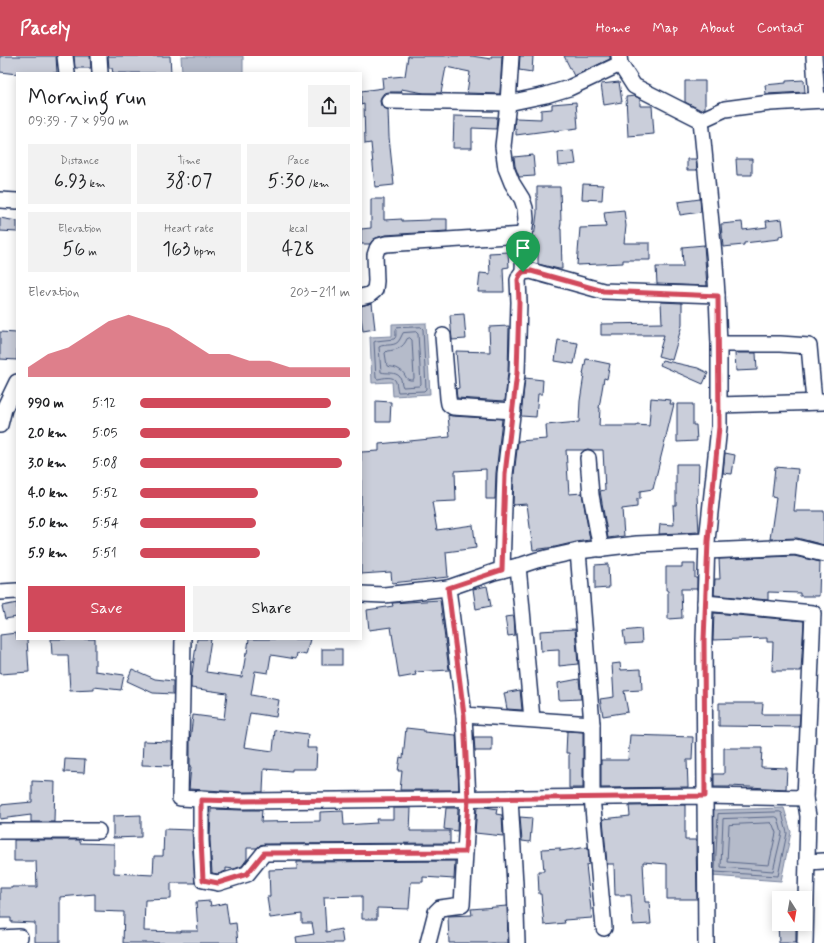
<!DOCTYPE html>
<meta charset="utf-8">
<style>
body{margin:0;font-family:Mynerve,sans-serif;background:#f2f2f2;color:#202124;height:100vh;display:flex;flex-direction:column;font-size:15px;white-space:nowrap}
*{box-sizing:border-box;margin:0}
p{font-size:13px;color:#757577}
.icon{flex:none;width:22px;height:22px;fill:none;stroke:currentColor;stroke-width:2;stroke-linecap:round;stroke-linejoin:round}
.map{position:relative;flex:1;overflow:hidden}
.details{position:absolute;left:16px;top:16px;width:346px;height:568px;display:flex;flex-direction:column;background:#fff;border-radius:0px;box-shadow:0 2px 10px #0003}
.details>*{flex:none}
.needle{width:26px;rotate:169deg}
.fabs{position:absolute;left:772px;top:835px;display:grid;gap:8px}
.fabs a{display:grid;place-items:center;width:40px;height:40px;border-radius:0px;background:#fff;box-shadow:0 2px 10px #0003;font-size:20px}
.pin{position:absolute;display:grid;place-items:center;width:34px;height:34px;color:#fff;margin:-41px -17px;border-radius:50% 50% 50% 0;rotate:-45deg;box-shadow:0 0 4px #0007}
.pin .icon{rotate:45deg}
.round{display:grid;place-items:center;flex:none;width:42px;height:42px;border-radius:0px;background:#f2f2f2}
.head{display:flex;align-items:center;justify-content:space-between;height:68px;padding:0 12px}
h1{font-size:22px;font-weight:600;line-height:30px}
.figures{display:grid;grid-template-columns:repeat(3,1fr);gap:6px;height:68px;padding:4px 12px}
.figures div{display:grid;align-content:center;border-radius:0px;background:#f2f2f2;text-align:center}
.figures b{font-size:20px;font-weight:600}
.figures small{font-size:11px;font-weight:400}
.figures p{font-size:11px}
.chart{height:112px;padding:8px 12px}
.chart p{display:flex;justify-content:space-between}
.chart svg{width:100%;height:72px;margin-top:4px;fill:#d1495b;opacity:.7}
.button{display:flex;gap:8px;margin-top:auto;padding:8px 12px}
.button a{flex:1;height:46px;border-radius:0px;background:#d1495b;color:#fff;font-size:16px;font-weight:600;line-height:46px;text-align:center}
.button a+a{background:#f2f2f2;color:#202124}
ul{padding:0 12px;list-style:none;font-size:13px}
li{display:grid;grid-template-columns:64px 48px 1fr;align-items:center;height:30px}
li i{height:10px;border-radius:5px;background:#d1495b}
header{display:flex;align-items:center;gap:24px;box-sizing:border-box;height:56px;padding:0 20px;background:#d1495b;color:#fff}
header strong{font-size:19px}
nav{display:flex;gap:22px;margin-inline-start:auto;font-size:14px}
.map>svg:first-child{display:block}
</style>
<header>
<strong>Pacely</strong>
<nav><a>Home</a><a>Map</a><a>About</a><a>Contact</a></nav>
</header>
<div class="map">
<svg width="824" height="887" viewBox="0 0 824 887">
<rect width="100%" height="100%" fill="#fff"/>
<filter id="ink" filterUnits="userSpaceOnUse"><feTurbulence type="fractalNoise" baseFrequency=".025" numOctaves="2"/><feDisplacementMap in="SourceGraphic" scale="8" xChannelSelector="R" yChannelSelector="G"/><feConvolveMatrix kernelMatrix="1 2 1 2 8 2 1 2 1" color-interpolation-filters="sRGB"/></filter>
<g filter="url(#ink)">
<g fill="#b5bbca" stroke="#77839f">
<path d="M181,0H243V17H182Z"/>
<path d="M426,267L430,338L393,340L392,326L372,327L370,281L392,280V268Z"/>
<path d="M784,752L791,776L781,825L711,820L714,754Z"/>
</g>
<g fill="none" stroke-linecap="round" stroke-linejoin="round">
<g stroke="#596789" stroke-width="1">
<path d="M421,271L423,273L426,333L424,335L398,336C397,333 397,330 396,326C394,319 383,322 378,323L376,322L374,286L376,285L394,283C398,280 394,275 397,272Z"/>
<path d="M416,276L418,278L421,328L419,330L403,331C401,328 402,324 400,321C395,315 387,318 381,316L379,291C385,287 396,292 400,283C401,281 402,279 403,277Z"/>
<path d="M410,282L412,284L414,322L413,324C404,325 407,318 400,314C396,311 391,311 387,310L385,297L387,295C397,294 403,292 407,283Z"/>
<path d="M780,756L782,757L787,777L778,820L715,816L718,758Z"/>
<path d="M776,761L778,762L782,777L773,815L721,811L723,763Z"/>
<path d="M771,767L773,769L776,777L769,809L727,806L729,769Z"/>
</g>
</g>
<g fill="#caceda" stroke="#1b2f5e">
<path d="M0,0H56L57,17H17V18L0,16Z"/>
<path d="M74,0H90L91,12H75Z"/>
<path d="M108,0H170L171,17H113L112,12H109Z"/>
<path d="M408,0H472L491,3V0H502L500,38L467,37L470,16L446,11L441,37H424L401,33L402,36H389L384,37L381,41L380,45L381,50L384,52L388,54L389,81L394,129L375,131L371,87L365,88L364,48L361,49V35L383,32L382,22L405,20Z"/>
<path d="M520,0H533L532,16L519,14Z"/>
<path d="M564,0H610V3L574,20Z"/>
<path d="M804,24L805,36L766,38L765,29L786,27V25Z"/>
<path d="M685,25H705V52L701,54L685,46Z"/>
<path d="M619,26L622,46L604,49L601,28Z"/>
<path d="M635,40L640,43V50H652L654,78L628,80L626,41Z"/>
<path d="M576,46L578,72L554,75V74L516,79V73H514L515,62L541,63V54L552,53V48Z"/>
<path d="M454,60L497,61L496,73L472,72V92H453Z"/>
<path d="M574,95L576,108L559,110L558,96Z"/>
<path d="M533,99L535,120L519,121L515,110L514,101Z"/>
<path d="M687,103H696L697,114H687Z"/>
<path d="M736,103H752V119H737Z"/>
<path d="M583,128L603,129L602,144L582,143Z"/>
<path d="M537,131H560L561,167L560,173H561L562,213H559L538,208V190L533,191L537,157Z"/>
<path d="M371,143H384V164L402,163V165L430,164V163H447V175L385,179L376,182L372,185L370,188H361V173L371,172Z"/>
<path d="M700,143L701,156L680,159L678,146Z"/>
<path d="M624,154L626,170L624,187H650V204H623V207L577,209L580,172L606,171L604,156Z"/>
<path d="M0,162L17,165V176L0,175Z"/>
<path d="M782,163L784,179L779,180V183L744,187V189L723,191L721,168L742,166L743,174L767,171L766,165Z"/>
<path d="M704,189L707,230L657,228L656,211H683L682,191Z"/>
<path d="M508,196L509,211L503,212L504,236H478L480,217L490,218L489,197Z"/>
<path d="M661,246L682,247V269L672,304L658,300L664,279H601V268L662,267Z"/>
<path d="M372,247L375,273L363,275L361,261V250Z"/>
<path d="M464,258L466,283L452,284L450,259Z"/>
<path d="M509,270L508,316L505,345L457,342L456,333L459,332L456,295L490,296L489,271Z"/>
<path d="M0,276L17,277V304L0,303Z"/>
<path d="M558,284L578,287L574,308L555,305Z"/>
<path d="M735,297H756L757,314L736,315Z"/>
<path d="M586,303L610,308L607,323L604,322L599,352H600L599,370H637V369L649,370L651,342L671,344L670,348H674L653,433L640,435V443H637V451L622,453L624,480L608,482L600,435L605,434L603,394H592L588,393L584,394H566L569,438L582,437L590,484L576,486L555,491L533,494L527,448L513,449L514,419L518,385L547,383L546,369L579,366L580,345L584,319L583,318Z"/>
<path d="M662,304L698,312L708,317L703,328L660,309Z"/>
<path d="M525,322L543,324L542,338H538L536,361L521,360Z"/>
<path d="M376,345L391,346L390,366H376Z"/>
<path d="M677,348H693V369H696L697,385L677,386Z"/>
<path d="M448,359L452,360L502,363L496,417L495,443H486V413L455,415L456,445L432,446L437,474L473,469L476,492L446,496L448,521L392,527L391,516L361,518V396L379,395V388L450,381Z"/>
<path d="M725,397L735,399L732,418L723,417Z"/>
<path d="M676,408H699L698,439H697L699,476L659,478L660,468L674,469L673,449H676Z"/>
<path d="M775,411L798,413L794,455H824V489L797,482L770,483L776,442L772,441Z"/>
<path d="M794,500L820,506L819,540H800V537L768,536V544L714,539L715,523H720L719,503Z"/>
<path d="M608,508L609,532L595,533V509Z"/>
<path d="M682,508H695V522H697V533H681L682,562L668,563V534H666V511H682Z"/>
<path d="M487,530L491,550L476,553L473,533Z"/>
<path d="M440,544L449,614L415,616L416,619L399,622L391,571L369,574L367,554L393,550L392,547Z"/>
<path d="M17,547V561L5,563L2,550Z"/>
<path d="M714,557L804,565L801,615H772L773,586H767V582L713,584Z"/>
<path d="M514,560L515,579L508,580L505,561Z"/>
<path d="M575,573L578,608L559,610V594L541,595L540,575Z"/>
<path d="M641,573L642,587L625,588L623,575Z"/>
<path d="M16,577L17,583H27L29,616L0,618V579Z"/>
<path d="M51,583H95V615L124,619L121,634L94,631V634L70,635L68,599H52Z"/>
<path d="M197,583H211L206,616L242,621L246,597H247L249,583H310L306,599L297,597L296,603L271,599L268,617L255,615L251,639L279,644L276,661L250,657L244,691L273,695L275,674L308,678L307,692H317L316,713H292V715L264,713L263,736H241L189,733L191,711H190V685L193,659L224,663L227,637L191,632V624Z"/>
<rect x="322" y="593" width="20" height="16"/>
<path d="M620,607L621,614L641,613L642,634L624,635L628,656L603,660L600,643L614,641L612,608Z"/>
<path d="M132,613L155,623L173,625V638L153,637L127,625Z"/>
<path d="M579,623L581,643L559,644L558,627Z"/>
<path d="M520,634L522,654L507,653L504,637Z"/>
<path d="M719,647H763L762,658H800L799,671L719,670Z"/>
<path d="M406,672L424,674V676L456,679L459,734H400L402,715H398L400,701L403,702Z"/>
<path d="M567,675L583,676V732H569V697H566Z"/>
<path d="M630,679L693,681L692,704H687L688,731L601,732V704H628Z"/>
<path d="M474,681H492V695H475Z"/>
<path d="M143,685L172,686V710L142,709Z"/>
<path d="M724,692H762L761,711L787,712L786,733L730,730V731H714V718H724Z"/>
<path d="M65,703L85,704L84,717L64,716Z"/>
<path d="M32,725L55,726L54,766H31V759L0,763V749L32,746Z"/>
<path d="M685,749V784H696L697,843H667V808L643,806L645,846H649L651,868L633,869L631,839H615L614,808H607L603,763L630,760L629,750Z"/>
<path d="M477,751H486L497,753L496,758L502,759L503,780L475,777Z"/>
<path d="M393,752H411L410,775H450V787L264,788L260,789L257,792H247V803L242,810L234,813L226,812V815L218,818L212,817L210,784L211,753L241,754H262L261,766L320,765V756L343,755L344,769L377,767L376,763H393Z"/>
<path d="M446,752H458L457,775L444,773Z"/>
<path d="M141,759V781L113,782V760Z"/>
<path d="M520,761L532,762L530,786L522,785Z"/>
<path d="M164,773L192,774L195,827H171V843L145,844L144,875L181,876V875H198L196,846L210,845L211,850L226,847L229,868L236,867L238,887H123L124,856L95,855V838L60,841V886H35V867L11,866V862H0V832H12V831H37L36,805H14V784H80V787L114,788V817L153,819L154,800H163Z"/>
<path d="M588,791L589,808L586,809L592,862L564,864L565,867L544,869L541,838H539L538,815H544L542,793L560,792V795Z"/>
<path d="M455,805L454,823L423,821V826H411L409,853L377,852V863H362V840L324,841L326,876L341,873L343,887H297L296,881L314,878L312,867H302V858L270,862L267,841H270L269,814L297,813V806Z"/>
<path d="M507,850L508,887H449L448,860L472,859L471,853Z"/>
<path d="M778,868H796V887H779Z"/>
</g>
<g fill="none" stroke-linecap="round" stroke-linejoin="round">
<defs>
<g id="minor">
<path d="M65,0L67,17"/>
<path d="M99,0L100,17"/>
<path d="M511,0L508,47L503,90L506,112L512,127L522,143L525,152L526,163L524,179L523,216"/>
<path d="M619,0L620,8L634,30L701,64L715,208L717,239L719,288V371L707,485L704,584L706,887"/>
<path d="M814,0L817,44"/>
<path d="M389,45L508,47L546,39L569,32L620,8"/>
<path d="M701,64L725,53L770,47L824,44"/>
<path d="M0,144L17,145"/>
<path d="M361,241L369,239L375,234L376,225L375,199L377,193L379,190L386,188L524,179"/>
<path d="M443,280L448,342L449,348L453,351L513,355"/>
<path d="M719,288H780L809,290L814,345"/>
<path d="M719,349L823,346"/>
<path d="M0,369L4,353L17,326"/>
<path d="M588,402L591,439L601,493"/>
<path d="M578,495L592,668"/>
<path d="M707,495L795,491L824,498"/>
<path d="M518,510L532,663"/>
<path d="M502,514L505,418L517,317L519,246L518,224L520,219L523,216L531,215L603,235L717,239"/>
<path d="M0,536L17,535"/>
<path d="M361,538L384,539L448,532"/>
<path d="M705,547L813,557L805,742L808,760L805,887"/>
<path d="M183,583L180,742L241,745L705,740L805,742"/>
<path d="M510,742L515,828L517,887"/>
<path d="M201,743V784L203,824L218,827L247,818L264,797L465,796"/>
<path d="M0,775H98"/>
<path d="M807,806L824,805"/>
<path d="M604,872L592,741V668L464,659L448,532L494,516L522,509L537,504L578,495L637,488L707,485"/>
<path d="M0,882L20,881"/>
<path d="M428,887L436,856L440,852L462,849L468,743L464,659"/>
</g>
</defs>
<use href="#minor" stroke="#1b2f5e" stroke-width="18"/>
<use href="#minor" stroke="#fff" stroke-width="15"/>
</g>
</g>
<g fill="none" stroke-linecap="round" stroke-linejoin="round" filter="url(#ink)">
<defs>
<path id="route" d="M523,216L520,219L518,224L519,246L517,317L505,418L502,514L448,532L464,659L468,743L241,745L201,744V784L203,824L218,827L247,818L264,797L465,796L468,743L705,740L704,584L708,485L719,371L718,240L603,235L531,215L523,216"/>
</defs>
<use href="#route" stroke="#fff" stroke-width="8"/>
<use href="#route" stroke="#d1495b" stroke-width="5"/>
</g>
</svg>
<div class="fabs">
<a><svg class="needle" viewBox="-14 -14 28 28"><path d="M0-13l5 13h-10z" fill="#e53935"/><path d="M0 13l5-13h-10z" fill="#757577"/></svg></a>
</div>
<div class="pin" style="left:523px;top:216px;background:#1e9e55"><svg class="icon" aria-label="arrive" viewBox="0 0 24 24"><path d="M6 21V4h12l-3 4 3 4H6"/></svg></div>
<section class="details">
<div class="head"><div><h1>Morning run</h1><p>09:39 · 7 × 990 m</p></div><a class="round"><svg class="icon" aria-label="share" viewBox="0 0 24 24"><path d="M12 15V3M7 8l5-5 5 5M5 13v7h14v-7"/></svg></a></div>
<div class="figures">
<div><p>Distance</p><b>6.93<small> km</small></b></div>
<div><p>Time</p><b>38:07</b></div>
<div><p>Pace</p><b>5:30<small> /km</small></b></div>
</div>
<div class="figures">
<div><p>Elevation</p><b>56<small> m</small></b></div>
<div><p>Heart rate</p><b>163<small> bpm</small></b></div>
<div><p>kcal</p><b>428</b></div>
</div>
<div class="chart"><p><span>Elevation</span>203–211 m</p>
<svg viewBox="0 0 160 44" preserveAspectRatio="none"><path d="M0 44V38L10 30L20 26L30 18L40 10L50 6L60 10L70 14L80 22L90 30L100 30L110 34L120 34L130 38L140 38L150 38L160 38V44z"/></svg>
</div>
<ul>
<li><b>990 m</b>5:12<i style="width:91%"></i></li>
<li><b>2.0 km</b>5:05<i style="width:100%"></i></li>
<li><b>3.0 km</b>5:08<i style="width:96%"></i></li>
<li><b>4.0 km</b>5:52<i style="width:56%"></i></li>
<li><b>5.0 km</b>5:54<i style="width:55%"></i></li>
<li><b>5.9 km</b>5:51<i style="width:57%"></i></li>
</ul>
<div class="button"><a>Save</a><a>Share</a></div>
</section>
</div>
